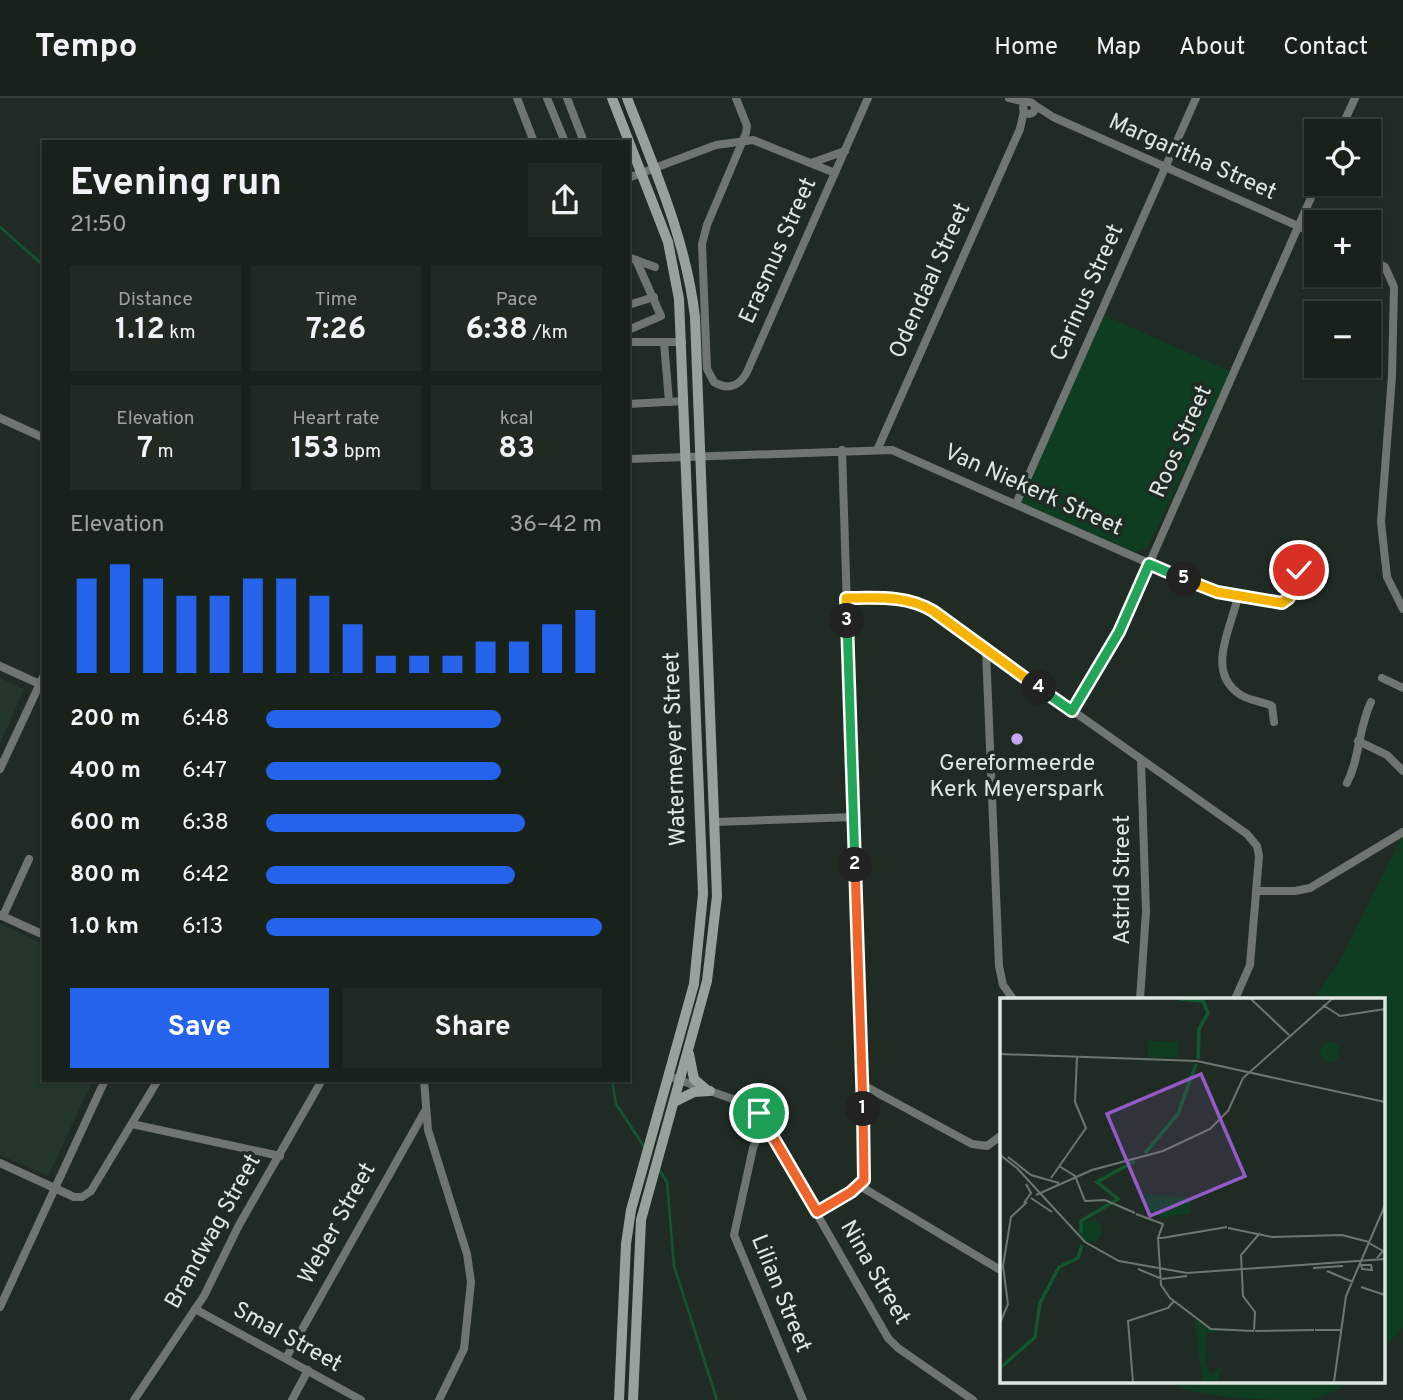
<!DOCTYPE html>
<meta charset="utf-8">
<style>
body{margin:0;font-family:Overpass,sans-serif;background:#212923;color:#f1f3f6;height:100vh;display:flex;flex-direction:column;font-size:26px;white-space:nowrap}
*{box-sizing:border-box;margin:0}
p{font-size:23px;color:#9fa3a2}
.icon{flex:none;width:38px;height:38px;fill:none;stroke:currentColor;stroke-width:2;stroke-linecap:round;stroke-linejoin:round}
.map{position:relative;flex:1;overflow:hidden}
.details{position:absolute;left:42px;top:42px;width:588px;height:942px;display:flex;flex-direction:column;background:#18211a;border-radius:0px;box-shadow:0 2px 5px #0004,0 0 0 2px #363e39}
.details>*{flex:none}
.controls{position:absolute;left:1304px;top:21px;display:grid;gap:14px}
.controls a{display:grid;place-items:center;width:77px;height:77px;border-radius:0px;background:#18211a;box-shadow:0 2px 5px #0004,0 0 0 2px #363e39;font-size:35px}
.pin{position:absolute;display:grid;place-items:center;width:60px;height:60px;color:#fff;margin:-30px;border:4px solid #fff;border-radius:50%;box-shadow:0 2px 7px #0007}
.km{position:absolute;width:35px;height:35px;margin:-18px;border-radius:50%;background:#222;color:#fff;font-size:19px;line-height:35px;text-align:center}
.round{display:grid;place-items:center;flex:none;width:74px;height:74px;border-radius:0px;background:#212923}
.summary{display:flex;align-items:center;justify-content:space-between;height:119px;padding:0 28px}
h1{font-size:38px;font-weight:700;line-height:52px}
.metrics{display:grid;grid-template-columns:repeat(3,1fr);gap:10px;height:119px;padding:7px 28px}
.metrics div{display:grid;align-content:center;border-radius:0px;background:#212923;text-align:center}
.metrics b{font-size:30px;font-weight:700}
.metrics small{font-size:19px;font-weight:400}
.metrics p{font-size:19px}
.chart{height:196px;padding:14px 28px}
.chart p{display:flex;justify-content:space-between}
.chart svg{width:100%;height:126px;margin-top:7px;stroke:#2563eb;stroke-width:6}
.action{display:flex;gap:14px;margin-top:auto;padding:14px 28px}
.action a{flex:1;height:80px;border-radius:0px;background:#2563eb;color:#fff;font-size:28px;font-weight:700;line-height:80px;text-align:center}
.action a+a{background:#212923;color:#f1f3f6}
ul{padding:0 28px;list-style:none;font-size:23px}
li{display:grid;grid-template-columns:112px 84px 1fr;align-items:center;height:52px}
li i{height:18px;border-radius:9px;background:#2563eb}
header{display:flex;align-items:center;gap:42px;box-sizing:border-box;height:98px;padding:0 35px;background:#18211a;border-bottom:2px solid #363e39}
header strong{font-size:33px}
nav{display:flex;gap:38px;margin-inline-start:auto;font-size:24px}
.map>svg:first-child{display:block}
</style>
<header>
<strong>Tempo</strong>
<nav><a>Home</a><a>Map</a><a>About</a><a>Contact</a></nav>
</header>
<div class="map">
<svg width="1403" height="1302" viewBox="0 0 1403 1302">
<rect width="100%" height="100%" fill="#202c23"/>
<g fill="#24372a">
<path d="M0,580L24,591L0,645Z"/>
<path d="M0,825L44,846V982H93L48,1078L0,1057Z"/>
</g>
<g fill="#0e3d21">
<path d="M1104,217L1231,274L1148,449L1135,454L1020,404Z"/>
<path d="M1403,737V1229L1384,1250V901H1314L1340,863Z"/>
<path d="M1169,1283H1353C1341,1290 1322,1300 1308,1302C1278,1302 1191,1302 1169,1283Z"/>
</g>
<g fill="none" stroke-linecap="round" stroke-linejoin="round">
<g stroke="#12562f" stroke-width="2.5">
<path d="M0,129L44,168"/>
<path d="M612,982L616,1006L645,1050"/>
<path d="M658,1070L667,1084L674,1168L717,1302"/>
</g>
<g stroke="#6f7671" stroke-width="8">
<path d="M517,0L534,44"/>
<path d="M547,0L565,44"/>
<path d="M567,0L584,44"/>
<path d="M736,0L747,28L746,35L707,127L702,146L707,271L714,284C727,292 738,289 746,276L868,0"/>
<path d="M1009,0L1026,4"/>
<circle cx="1029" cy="10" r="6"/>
<path d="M1036,8L1053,19L1316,136"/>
<path d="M1340,33L1355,0"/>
<path d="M811,65L845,53"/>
<path d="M628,80L716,47L753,42L835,75"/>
<path d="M628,159L655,169"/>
<path d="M1368,159L1385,169L1394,189L1392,278L1381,424L1387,479L1403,511"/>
<path d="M628,207L654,199"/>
<path d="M628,232L661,218L636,162"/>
<path d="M628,244H682"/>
<path d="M664,244L669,304"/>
<path d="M628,306L684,303"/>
<path d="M0,320L44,340"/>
<path d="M878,350L1020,31L1024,13"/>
<path d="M628,361L892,352L1205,490L1282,505L1289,500L1301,469L1318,465"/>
<path d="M1016,406L1196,0"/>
<path d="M1238,498C1232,529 1204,574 1241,597C1250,603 1262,603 1272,608L1274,624"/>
<path d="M846,500H893L926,509L1247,736L1257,748L1259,758L1250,867L1235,901"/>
<path d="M986,552L999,868L1003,887L1013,901"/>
<path d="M0,568L44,588"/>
<path d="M1382,580L1403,590"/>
<path d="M1071,613L1119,534L1317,86"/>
<path d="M1358,643L1387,657L1403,673"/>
<path d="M0,671L44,577"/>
<path d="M1347,685C1360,660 1358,631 1371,604"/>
<path d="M715,724L854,719"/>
<path d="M1256,793H1295L1310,790L1403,734"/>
<path d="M0,817L44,837"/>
<path d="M3,818L29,761"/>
<path d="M1140,901L1146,814L1141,662"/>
<path d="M668,978L741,1004L759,1015L888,1240L898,1250L973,1302"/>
<path d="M424,982L428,1032L467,1156L471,1184L464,1251L439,1302"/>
<path d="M863,987L972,1046L987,1048L1002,1037"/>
<path d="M764,1023L753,1050L734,1137L803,1302"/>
<path d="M132,1026L280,1058"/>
<path d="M0,1065L74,1099H82L91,1093L158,982"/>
<path d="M860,1088L1002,1173"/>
<path d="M817,1114L860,1088L865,1076L842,352"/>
<path d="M0,1209L105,982"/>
<path d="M195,1211L361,1302"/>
<path d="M286,1260L425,1013"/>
<path d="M134,1302L204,1198L239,1127L322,982"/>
<path d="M292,1302L308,1272"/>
</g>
<g stroke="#97a29a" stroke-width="10">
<path d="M612,0L668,144L679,201L703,796L694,886L631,1112L626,1146L619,1302"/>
<path d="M627,0C655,72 686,142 695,219L717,798L707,883L641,1122L633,1302"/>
<path d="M689,956L694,981L707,992"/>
<path d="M674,1004L694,994L710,993"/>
</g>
</g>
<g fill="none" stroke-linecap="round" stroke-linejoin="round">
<defs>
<path id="split-1" d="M759,1015L817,1114L851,1094L864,1082L863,1011"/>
<path id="split-2" d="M855,767L863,1011"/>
<path id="split-3" d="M847,523L855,767"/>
<path id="split-4" d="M847,523L846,500C877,500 906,497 933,513L1039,590"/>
<path id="split-5" d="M1039,590L1072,613L1119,534L1149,466L1184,481"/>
<path id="split-6" d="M1184,481L1217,494L1282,505L1289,500L1299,472"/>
</defs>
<use href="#split-1" stroke="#fff" stroke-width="14"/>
<use href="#split-2" stroke="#fff" stroke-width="14"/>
<use href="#split-3" stroke="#fff" stroke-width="14"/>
<use href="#split-4" stroke="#fff" stroke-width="14"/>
<use href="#split-5" stroke="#fff" stroke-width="14"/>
<use href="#split-6" stroke="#fff" stroke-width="14"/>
<use href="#split-1" stroke="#f0652b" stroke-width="9"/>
<use href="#split-2" stroke="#f0652b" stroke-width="9"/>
<use href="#split-3" stroke="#22a559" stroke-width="9"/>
<use href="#split-4" stroke="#f5b400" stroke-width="9"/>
<use href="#split-5" stroke="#22a559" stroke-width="9"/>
<use href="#split-6" stroke="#f5b400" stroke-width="9"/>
</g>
<circle fill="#c6a6f0" stroke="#202c23" stroke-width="2.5" cx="1017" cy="641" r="7"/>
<g text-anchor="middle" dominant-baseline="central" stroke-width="7" stroke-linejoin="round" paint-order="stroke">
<g font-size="23" fill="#dfe7e1" stroke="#202c23">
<text transform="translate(1192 60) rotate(24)">Margaritha Street</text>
<text transform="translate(779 153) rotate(-66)">Erasmus Street</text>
<text transform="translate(931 183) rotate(-66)">Odendaal Street</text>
<text transform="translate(1088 195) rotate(-66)">Carinus Street</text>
<text transform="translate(1182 344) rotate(-66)">Roos Street</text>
<text transform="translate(1033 393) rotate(24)">Van Niekerk Street</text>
<text transform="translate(676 651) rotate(-92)">Watermeyer Street</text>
<text transform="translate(1123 782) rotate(-90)">Astrid Street</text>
<text transform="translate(338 1126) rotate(-61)">Weber Street</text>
<text transform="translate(214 1134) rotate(-61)">Brandwag Street</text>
<text transform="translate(874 1175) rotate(60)">Nina Street</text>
<text transform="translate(780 1196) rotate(68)">Lilian Street</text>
<text transform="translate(287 1240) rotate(29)">Smal Street</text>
</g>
<g font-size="23" fill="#dfe7e1" stroke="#202c23">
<text x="1017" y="666">Gereformeerde<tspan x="1017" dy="26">Kerk Meyerspark</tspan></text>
</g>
</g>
<g transform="translate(1000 900)">
<rect width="385" height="385" fill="#202c23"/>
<path d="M148,43L178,44V60L148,59ZM320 54a10 10 0 1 1 20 0a10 10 0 1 1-20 0ZM145,196L191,200L190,215L162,220L146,210ZM80 233a11 11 0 1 1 22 0a11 11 0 1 1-22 0ZM194,321L220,334H207L206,366L211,377L222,368L217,384H203Z" fill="#0e3d21"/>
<path fill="none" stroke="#12562f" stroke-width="3.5" d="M180,1L203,3L208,15L199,31L198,61M145,155L178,116L196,66M81,235V223L118,201L97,184L135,163M0,370L35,339L40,305L59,269L78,260L82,247"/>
<path fill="none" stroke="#6c776f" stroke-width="2" d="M251,1L289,37M323,7L340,18L385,11M0,56L197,63L385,104M0,157L17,170L85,244L119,263L187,275L385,261M385,157V186M8,159L31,177L59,185M59,168L75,178L85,203L105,202L135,215M51,180L86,130L75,104L77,59M36,197L92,172L163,153L210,131L228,113L243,80L332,1M31,200L52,214M24,205L31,195L26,186M136,216L163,226L158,240H162L227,229M228,230L272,239L342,237L369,244M158,240L161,287L170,300L211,331L254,333M369,245L383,253L377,260M361,266L362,271L372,272L371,267H362M313,270L343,268M138,271L162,281L187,278M327,273L353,284M361,289L385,297M0,325L8,306L3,268L11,219L27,204M254,332L255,314L243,298L241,257L260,235M315,332H342M255,333L314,332M133,384L128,323L168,310L174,303M334,384L346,298L385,207"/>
<path fill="#945bc8" fill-opacity="0.15" stroke="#945bc8" stroke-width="3.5" d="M201,76L245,178L150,218L107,116Z"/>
<rect width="385" height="385" fill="none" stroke="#dfe7e1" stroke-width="3.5"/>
</g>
</svg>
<div class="controls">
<a><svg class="icon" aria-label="locate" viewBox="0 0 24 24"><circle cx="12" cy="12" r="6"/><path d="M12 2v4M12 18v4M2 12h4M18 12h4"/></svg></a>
<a>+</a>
<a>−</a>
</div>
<div class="pin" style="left:759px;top:1015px;background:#1e9e55"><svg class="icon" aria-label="arrive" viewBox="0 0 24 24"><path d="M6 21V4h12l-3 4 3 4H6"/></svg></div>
<div class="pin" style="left:1299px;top:472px;background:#d93025"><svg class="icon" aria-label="check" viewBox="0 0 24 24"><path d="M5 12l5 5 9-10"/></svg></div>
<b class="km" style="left:863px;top:1011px">1</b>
<b class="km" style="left:855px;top:767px">2</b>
<b class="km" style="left:847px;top:523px">3</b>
<b class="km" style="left:1039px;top:590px">4</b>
<b class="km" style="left:1184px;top:481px">5</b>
<section class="details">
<div class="summary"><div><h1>Evening run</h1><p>21:50</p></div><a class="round"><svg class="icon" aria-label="share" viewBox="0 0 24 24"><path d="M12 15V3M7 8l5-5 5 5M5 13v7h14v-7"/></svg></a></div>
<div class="metrics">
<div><p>Distance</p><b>1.12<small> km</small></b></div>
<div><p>Time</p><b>7:26</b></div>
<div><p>Pace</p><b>6:38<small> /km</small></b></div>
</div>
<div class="metrics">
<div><p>Elevation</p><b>7<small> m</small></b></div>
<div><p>Heart rate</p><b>153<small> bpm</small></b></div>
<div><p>kcal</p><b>83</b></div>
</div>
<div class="chart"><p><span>Elevation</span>36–42 m</p>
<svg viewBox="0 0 160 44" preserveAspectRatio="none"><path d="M5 44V11M15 44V6M25 44V11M35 44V17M45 44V17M55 44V11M65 44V11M75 44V17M85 44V27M95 44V38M105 44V38M115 44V38M125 44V33M135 44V33M145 44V27M155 44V22"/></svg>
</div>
<ul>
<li><b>200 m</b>6:48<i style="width:70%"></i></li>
<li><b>400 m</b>6:47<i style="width:70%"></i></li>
<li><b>600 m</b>6:38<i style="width:77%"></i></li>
<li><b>800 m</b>6:42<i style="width:74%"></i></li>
<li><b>1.0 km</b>6:13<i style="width:100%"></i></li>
</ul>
<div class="action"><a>Save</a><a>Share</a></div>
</section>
</div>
